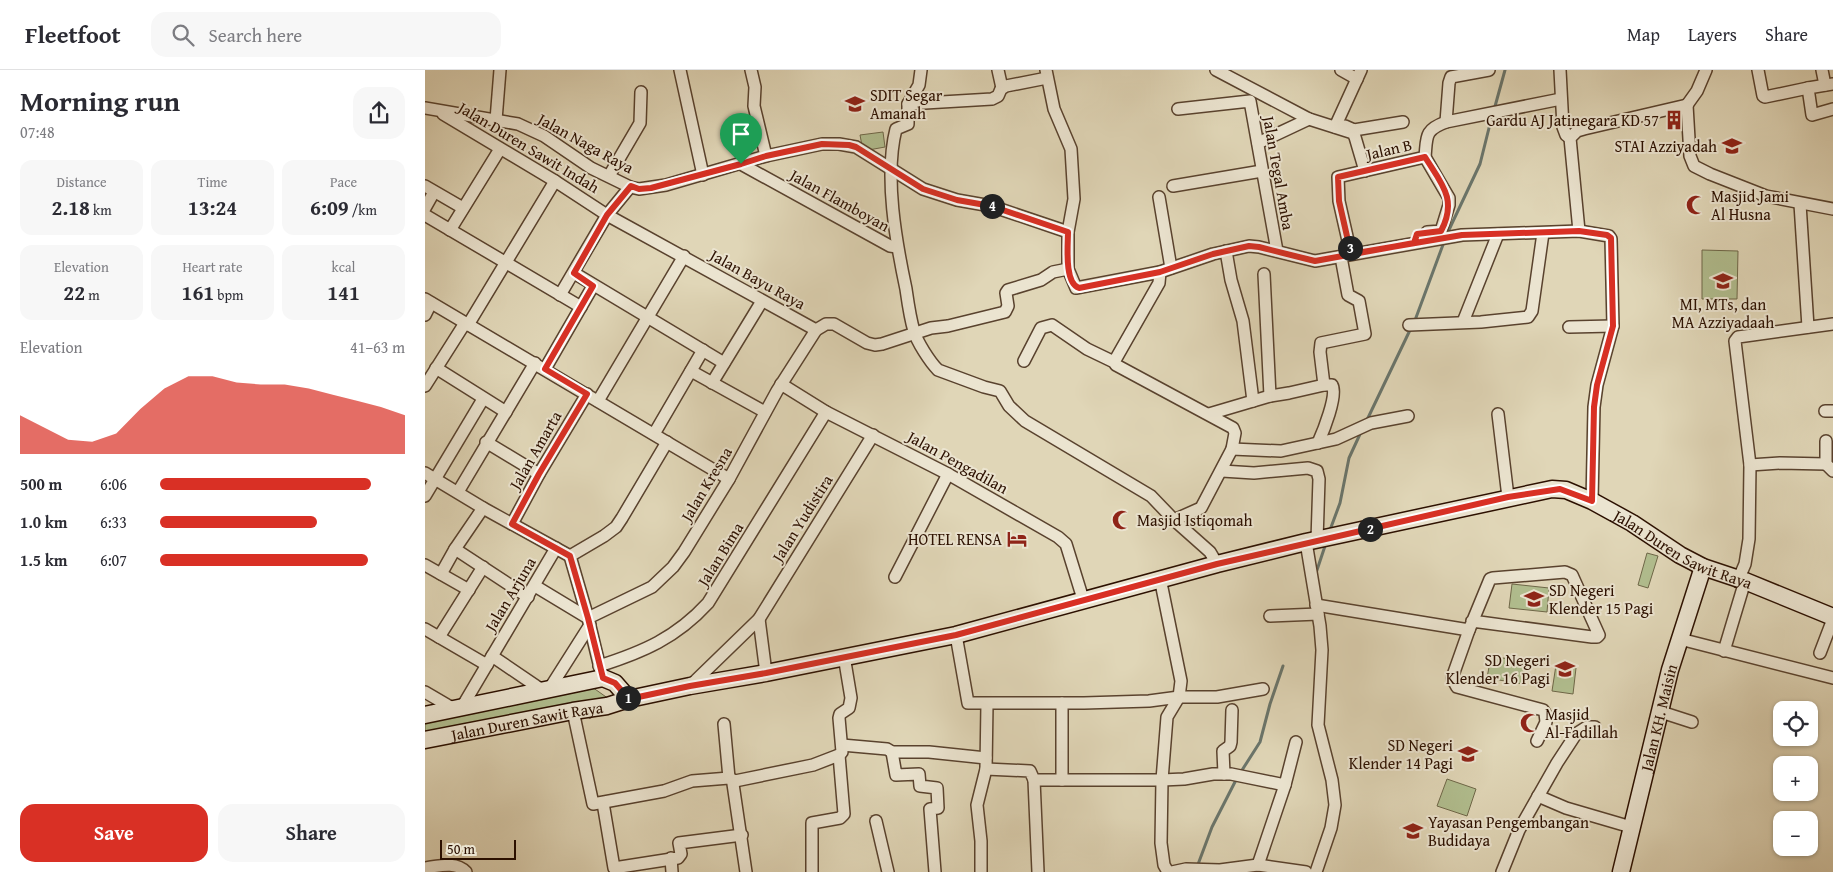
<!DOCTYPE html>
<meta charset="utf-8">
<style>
body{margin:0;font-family:"Gentium Book Plus",serif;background:#f7f7f7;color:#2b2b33;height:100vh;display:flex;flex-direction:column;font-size:19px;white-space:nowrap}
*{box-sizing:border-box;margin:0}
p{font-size:16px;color:#7c7c81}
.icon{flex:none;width:28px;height:28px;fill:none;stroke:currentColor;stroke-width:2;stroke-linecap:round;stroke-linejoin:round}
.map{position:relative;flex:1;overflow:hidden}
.drawer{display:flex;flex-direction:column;background:#fff;width:425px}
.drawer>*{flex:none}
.controls{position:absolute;left:1348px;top:631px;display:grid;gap:10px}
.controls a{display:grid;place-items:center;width:45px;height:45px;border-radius:10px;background:#fff;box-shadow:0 1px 4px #0004;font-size:25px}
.scale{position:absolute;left:15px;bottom:12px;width:76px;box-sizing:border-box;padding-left:5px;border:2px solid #2c1000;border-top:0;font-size:14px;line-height:18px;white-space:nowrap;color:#2c1000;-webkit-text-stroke:4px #ebe4d0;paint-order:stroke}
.pin{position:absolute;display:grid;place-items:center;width:42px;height:42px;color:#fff;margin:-51px -21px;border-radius:50% 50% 50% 0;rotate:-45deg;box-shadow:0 0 5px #0007}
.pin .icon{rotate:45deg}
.km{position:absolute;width:25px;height:25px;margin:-12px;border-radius:50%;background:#222;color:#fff;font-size:14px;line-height:25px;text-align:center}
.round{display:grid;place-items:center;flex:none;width:52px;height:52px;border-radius:15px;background:#f7f7f7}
.summary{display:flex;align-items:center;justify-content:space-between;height:85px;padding:0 20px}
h1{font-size:28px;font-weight:700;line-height:38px}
.figures{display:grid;grid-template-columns:repeat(3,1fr);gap:8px;height:85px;padding:5px 20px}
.figures div{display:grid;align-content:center;border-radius:12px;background:#f7f7f7;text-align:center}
.figures b{font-size:21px;font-weight:700}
.figures small{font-size:14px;font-weight:400}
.figures p{font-size:14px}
.chart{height:140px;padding:10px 20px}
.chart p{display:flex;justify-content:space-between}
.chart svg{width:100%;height:90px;margin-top:5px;fill:#d93025;opacity:.7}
.cta{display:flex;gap:10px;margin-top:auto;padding:10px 20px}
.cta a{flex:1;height:58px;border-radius:15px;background:#d93025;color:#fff;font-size:20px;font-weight:700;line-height:58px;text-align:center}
.cta a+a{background:#f7f7f7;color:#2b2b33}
ul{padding:0 20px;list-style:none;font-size:16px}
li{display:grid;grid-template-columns:80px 60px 1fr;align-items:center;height:38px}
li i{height:12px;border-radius:6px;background:#d93025}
header{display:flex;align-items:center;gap:30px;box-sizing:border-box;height:70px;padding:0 25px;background:#fff;border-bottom:1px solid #e1e1e2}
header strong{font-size:24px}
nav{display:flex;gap:28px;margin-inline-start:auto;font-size:18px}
.search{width:350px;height:45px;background:#f7f7f7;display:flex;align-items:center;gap:12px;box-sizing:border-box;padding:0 18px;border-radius:15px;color:#7c7c81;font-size:19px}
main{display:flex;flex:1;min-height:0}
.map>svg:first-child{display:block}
</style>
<header>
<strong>Fleetfoot</strong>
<div class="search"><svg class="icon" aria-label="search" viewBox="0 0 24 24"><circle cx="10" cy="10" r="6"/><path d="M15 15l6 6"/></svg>Search here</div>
<nav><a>Map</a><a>Layers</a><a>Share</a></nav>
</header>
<main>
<section class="drawer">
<div class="summary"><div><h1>Morning run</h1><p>07:48</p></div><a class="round"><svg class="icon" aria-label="share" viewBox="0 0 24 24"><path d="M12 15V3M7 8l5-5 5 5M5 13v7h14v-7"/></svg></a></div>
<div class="figures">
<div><p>Distance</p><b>2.18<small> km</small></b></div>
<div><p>Time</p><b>13:24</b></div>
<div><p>Pace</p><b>6:09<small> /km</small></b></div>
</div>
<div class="figures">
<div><p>Elevation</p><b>22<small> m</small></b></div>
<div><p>Heart rate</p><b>161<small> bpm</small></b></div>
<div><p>kcal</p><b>141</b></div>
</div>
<div class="chart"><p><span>Elevation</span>41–63 m</p>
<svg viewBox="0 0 160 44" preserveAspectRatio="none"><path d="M0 44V25L10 31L20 37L30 38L40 34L50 22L60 12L70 6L80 6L90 9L100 10L110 10L120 12L130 15L140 18L150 21L160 25V44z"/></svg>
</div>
<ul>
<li><b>500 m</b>6:06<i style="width:86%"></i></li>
<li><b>1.0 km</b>6:33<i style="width:64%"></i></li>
<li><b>1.5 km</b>6:07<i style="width:85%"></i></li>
</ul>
<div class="cta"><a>Save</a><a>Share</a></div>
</section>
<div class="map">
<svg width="1408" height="802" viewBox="0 0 1408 802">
<rect width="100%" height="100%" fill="#e0d6b7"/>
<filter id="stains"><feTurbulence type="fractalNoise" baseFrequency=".004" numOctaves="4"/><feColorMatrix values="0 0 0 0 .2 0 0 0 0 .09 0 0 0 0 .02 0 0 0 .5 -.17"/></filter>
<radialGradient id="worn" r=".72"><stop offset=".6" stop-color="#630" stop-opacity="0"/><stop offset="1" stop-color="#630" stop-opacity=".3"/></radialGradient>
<g fill="#b1be8f" stroke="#6e6748">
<path d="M458,62L460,77L438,81L435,65Z"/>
<path d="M1277,180L1313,181L1312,229H1277Z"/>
<path d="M1222,483L1233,486L1223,518L1213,515Z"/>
<path d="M1087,514L1124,518L1122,542L1084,538Z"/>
<path d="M1066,586L1102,592L1098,614L1062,608Z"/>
<path d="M1131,595L1151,598L1148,624L1127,621Z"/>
<path d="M167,617L184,629L0,667V650Z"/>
<path d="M1022,709L1051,719L1042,746L1012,736Z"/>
</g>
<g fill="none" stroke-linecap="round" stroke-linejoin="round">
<g stroke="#6a756b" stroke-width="3">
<path d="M1069,40L1080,0"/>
<path d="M1022,164L1055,94L1067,46"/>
<path d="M989,253L1019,172"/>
<path d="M941,352L986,258"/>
<path d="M905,460L915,433L924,388L936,362"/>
<path d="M891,503L901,473"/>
<path d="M772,797L787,757L812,708L835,672L845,634L858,596"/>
</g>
<defs>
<g id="street">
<path d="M255,0L278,105"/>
<path d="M326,0L330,17L329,36L341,86"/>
<path d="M496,0L494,15L483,34V54L471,59C459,106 471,172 481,219C483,233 485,248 489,261C492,272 505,292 513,300L559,317L575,321L584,336L600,351L726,426L749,450L785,482L792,494"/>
<path d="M573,0L577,18"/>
<path d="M621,0L629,39L646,79L649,129L643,162V199L651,218L735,202L788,184L824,176L834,177L890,191L1037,165L1154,161L1184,166L1186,169L1188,256L1172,315L1169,337L1167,431"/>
<path d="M791,0L884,49L928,63L930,67L940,101"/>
<path d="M916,0L932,9"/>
<path d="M1135,0L1138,57L1141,65L1145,68"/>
<path d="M1333,0L1338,26L1340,27L1383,18"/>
<path d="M1397,0L1400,15"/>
<path d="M1408,14L1383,18L1387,45L1408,39"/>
<path d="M483,34L567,29L573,26L576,19L581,16L622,8"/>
<path d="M1262,35L1265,86L1269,96L1285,104L1341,126L1408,139"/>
<path d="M1262,35L1272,21L1281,0"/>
<path d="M0,38L93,54L119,66L166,98L205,117L214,119L241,115L341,86L397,74H414L431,77L498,119L532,130L566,136L643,162"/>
<path d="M753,39L825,31L852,181"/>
<path d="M18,44L130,111L182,145L391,260"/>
<path d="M71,50L75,0"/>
<path d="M1021,52L1024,13L1026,7L1064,0"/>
<path d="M920,56L929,60L978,52"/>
<path d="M910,57L936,0"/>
<path d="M833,73L884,49"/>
<path d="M1000,87L1024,128V135L1016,161L1002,162"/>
<path d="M316,94L465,176L472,177"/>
<path d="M184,106L215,53L216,22"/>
<path d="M0,116L38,138"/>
<path d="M748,116L837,101"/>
<path d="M734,127L746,198"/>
<path d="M1375,134L1383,257"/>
<path d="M0,138L9,122"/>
<path d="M0,145L156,237"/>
<path d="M25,160L75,79"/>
<path d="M1154,161L1145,68L1152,61L1159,59L1262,35"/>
<path d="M801,181L806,210L818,251L828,331"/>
<path d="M926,184L914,131L913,107L1000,87C1002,67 999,60 1021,52L1136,29"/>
<path d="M149,203L299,293"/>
<path d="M839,204L845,326"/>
<path d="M135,225L182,145L205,117"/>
<path d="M0,229L304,409"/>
<path d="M0,245L6,233"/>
<path d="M1038,252L1073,164"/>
<path d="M43,255L130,111"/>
<path d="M984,255L1056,252L1103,247L1107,241L1118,163"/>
<path d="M1144,257L1188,256"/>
<path d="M599,291L616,258L627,255L662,279L689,292L691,295L808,358L810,363L807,379L776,438L749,450"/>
<path d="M689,292L734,213L735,202"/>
<path d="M11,298L81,342"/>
<path d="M120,299L168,216"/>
<path d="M266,301L340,342"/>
<path d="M287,313L337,231"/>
<path d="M356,314L401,342L523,404L633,467L641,474L658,529"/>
<path d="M899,315L895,282L896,273L940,264L934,231L923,225L916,187"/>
<path d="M0,316L40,253"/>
<path d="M173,331L259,186"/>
<path d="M1400,341H1408"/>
<path d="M784,344L845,326L864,323L899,315H907C913,325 898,362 893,373"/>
<path d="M1073,344L1083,427"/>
<path d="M229,364L278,280"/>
<path d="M1401,371V394L1408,401"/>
<path d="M61,372L114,404"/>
<path d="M807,379L856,381L911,369L946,353L983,346"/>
<path d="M1325,395L1355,393L1401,394"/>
<path d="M797,401L829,403L883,398L892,401L894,409L892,470"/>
<path d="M0,403L58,438L145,486"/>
<path d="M33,422L110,293"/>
<path d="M0,426L58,329"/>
<path d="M87,454L114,404L162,324"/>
<path d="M881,472L895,556L897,580L893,655L907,710L910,735L906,758L891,802"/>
<path d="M30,479L103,527"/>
<path d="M145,486L179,466L191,457L197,448L242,372"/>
<path d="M145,486L163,548L176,602"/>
<path d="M0,495L44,520"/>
<path d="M16,504L30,479L58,438"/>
<path d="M470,507L523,404"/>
<path d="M735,508L756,611L754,627L742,647L737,710L736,773L739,795L743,802"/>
<path d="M1314,508L1320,494L1324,469L1325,395L1310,271L1313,267L1408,254"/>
<path d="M110,516L163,548L227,517L248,497L259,482L304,409L352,321L391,260L401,254H409L442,273L450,275L457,274L506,258L523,256L580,242L583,236L581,223L583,220L616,210L628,202L643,199"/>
<path d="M891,535L1044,560L1065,509L1068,508L1140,502L1147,505L1174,565L1172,567H1167L1047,551"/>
<path d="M845,546L893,544"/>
<path d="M334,549L341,603"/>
<path d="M0,559L62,595"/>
<path d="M1044,560L1027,608L1032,617L1118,640L1120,643L1121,652L1112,671"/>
<path d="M531,565L543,633H659L724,631L754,627H792L838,619"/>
<path d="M14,567L58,497"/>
<path d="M1255,569L1408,608"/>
<path d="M1299,581L1320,511"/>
<path d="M1395,583L1408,549"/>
<path d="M67,586L117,620"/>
<path d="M174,596C218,582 251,568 283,533L401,342"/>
<path d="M265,616L334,549L448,365"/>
<path d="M125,618L165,555"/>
<path d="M0,622L29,639"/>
<path d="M37,637L131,478"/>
<path d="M148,641L168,734L239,721L267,711L304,708L310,711"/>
<path d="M1236,642L1267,652"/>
<path d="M299,654L304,708"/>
<path d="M417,675L462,679L467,682H504L561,688"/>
<path d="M467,682L471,705L494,704L495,716L512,718L513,738L505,739L510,802"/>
<path d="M561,699L605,701L609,710H737L759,709L788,704H806L860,715L871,672"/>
<path d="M799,704L798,681L805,676L806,672L807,640"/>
<path d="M609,710L613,802"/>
<path d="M637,710V633"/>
<path d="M310,711L388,695L414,685L417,682L414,648L415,644L424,638L426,628L419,586"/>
<path d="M310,711L308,714L321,802"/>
<path d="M1113,726L1141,738L1206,757"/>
<path d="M178,733L189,798L253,788L256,784L254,773L317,765"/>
<path d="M451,751L463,802"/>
<path d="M246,788L247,802"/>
<path d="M833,795L860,715"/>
<path d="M0,798C14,796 31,791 41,802"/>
<path d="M387,802V753L415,748L419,744L414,685"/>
<path d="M556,802V771L552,735L561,699L562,634"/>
<path d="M747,802L761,799L795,800L833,795L881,802"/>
<path d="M1077,802L1094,760L1132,693L1151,664L1162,657H1170"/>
</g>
<g id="secondary">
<path d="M0,645L178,608L190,613L204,629"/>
<path id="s1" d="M0,670L148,641L182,636L204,629L265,616L341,603L531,565L792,494L881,472L1127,419L1141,420L1167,431L1207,453L1255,485L1278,497L1320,511L1408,547"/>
<path id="s2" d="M1196,802L1245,600L1278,497"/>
</g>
</defs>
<use href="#street" stroke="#59422e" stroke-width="14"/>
<use href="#secondary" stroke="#2c1000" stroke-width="19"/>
<use href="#street" stroke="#ebe4d0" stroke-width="11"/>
<use href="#secondary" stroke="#ebe4d0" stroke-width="16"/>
</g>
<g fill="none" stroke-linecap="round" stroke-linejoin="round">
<defs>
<path id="route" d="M316,94L226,118L214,119L206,116L182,145L149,203L168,216L120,299L162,324L114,404L87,454L145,486L163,548L178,608L190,613L204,629L265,616L341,603L531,565L792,494L1083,427L1135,419L1167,431L1169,337L1172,315L1188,256L1186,168L1182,165L1154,161L1037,165L926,184L914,131L913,107L1000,87C1016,113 1033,129 1016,161L992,164L989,173L890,191L834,177L824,176L788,184L735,202L654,218C639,213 643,175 643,162L566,136L532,130L498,119L431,77L424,75L397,74L341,86L316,94"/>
</defs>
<use href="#route" stroke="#fff" stroke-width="10"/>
<use href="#route" stroke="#d93025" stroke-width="6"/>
</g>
<defs>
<symbol id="school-bare" viewBox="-9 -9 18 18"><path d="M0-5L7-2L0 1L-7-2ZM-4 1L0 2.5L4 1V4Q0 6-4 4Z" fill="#8f2418" stroke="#ebe4d0" stroke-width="2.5" paint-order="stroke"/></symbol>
<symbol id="building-bare" viewBox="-9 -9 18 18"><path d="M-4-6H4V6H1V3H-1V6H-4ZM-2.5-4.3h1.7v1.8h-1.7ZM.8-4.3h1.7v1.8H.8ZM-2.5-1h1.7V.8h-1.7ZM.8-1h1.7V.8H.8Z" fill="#8f2418" stroke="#ebe4d0" stroke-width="2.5" paint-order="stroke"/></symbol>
<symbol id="university-bare" viewBox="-9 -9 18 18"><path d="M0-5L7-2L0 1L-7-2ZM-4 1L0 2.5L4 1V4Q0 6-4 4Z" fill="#8f2418" stroke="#ebe4d0" stroke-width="2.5" paint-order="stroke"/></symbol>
<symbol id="mosque-bare" viewBox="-9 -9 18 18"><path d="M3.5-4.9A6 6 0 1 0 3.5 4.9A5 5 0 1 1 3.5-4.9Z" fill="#8f2418" stroke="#ebe4d0" stroke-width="2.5" paint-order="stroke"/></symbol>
<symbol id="hotel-bare" viewBox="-9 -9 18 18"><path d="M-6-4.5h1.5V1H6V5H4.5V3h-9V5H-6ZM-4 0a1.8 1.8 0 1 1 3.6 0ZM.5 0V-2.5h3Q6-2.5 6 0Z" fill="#8f2418" stroke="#ebe4d0" stroke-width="2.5" paint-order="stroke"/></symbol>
</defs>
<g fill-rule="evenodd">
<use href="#school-bare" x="416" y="20" width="28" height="28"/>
<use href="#building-bare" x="1235" y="36" width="28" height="28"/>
<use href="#university-bare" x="1293" y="62" width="28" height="28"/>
<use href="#mosque-bare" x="1257" y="121" width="28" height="28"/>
<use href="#school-bare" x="1284" y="197" width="28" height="28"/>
<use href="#mosque-bare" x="683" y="436" width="28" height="28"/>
<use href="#hotel-bare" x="578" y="455" width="28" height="28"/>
<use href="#school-bare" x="1095" y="515" width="28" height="28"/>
<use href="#school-bare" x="1126" y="585" width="28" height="28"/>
<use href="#mosque-bare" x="1091" y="639" width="28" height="28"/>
<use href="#school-bare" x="1029" y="670" width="28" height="28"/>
<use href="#school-bare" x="974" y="747" width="28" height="28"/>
</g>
<g text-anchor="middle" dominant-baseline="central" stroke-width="4" stroke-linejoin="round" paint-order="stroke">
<g font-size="16" fill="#2c1000" stroke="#ebe4d0" text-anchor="start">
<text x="445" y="25">SDIT Segar<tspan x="445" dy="18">Amanah</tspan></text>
<text x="1234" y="50" text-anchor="end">Gardu AJ Jatinegara KD 57</text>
<text x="1292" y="76" text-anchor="end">STAI Azziyadah</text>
<text x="1286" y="126">Masjid Jami<tspan x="1286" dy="18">Al Husna</tspan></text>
<text x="1298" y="234" text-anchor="middle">MI, MTs, dan<tspan x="1298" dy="18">MA Azziyadaah</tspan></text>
<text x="712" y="450">Masjid Istiqomah</text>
<text x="577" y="469" text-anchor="end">HOTEL RENSA</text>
<text x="1124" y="520">SD Negeri<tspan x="1124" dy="18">Klender 15 Pagi</tspan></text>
<text x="1125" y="590" text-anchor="end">SD Negeri<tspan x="1125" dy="18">Klender 16 Pagi</tspan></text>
<text x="1120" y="644">Masjid<tspan x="1120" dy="18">Al-Fadillah</tspan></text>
<text x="1028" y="675" text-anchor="end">SD Negeri<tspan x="1028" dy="18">Klender 14 Pagi</tspan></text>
<text x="1003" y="752">Yayasan Pengembangan<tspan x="1003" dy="18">Budidaya</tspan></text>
</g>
<g font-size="16" fill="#2c1000" stroke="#ebe4d0">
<text transform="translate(161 73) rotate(29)">Jalan Naga Raya</text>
<text transform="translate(104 77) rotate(31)">Jalan Duren Sawit Indah</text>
<text transform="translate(964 79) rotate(-13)">Jalan B</text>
<text transform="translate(854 103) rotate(80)">Jalan Tegal Amba</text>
<text transform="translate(415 130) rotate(29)">Jalan Flamboyan</text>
<text transform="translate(333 209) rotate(29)">Jalan Bayu Raya</text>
<text transform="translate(110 380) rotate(-60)">Jalan Amarta</text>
<text transform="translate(533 392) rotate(29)">Jalan Pengadilan</text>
<text transform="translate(281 414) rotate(-59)">Jalan Kresna</text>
<text transform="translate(377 448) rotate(-58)">Jalan Yudistira</text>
<text stroke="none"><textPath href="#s1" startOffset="1301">Jalan Duren Sawit Raya</textPath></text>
<text transform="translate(295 484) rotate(-58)">Jalan Bima</text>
<text transform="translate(85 524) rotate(-59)">Jalan Arjuna</text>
<text stroke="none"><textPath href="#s2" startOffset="159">Jalan KH. Maisin</textPath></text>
<text stroke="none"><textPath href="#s1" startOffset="104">Jalan Duren Sawit Raya</textPath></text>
</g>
</g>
<rect width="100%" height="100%" filter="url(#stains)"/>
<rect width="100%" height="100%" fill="url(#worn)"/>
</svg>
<div class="controls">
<a><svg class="icon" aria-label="locate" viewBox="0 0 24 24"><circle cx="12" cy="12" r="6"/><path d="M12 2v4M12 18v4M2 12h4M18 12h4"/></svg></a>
<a>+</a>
<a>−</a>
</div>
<div class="scale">50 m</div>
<div class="pin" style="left:316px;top:94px;background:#1e9e55"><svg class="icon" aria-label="arrive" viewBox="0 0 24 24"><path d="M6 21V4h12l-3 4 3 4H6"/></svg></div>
<b class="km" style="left:203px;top:628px">1</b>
<b class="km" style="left:945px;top:459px">2</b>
<b class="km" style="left:925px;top:178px">3</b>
<b class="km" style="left:567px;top:136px">4</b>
</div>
</main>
